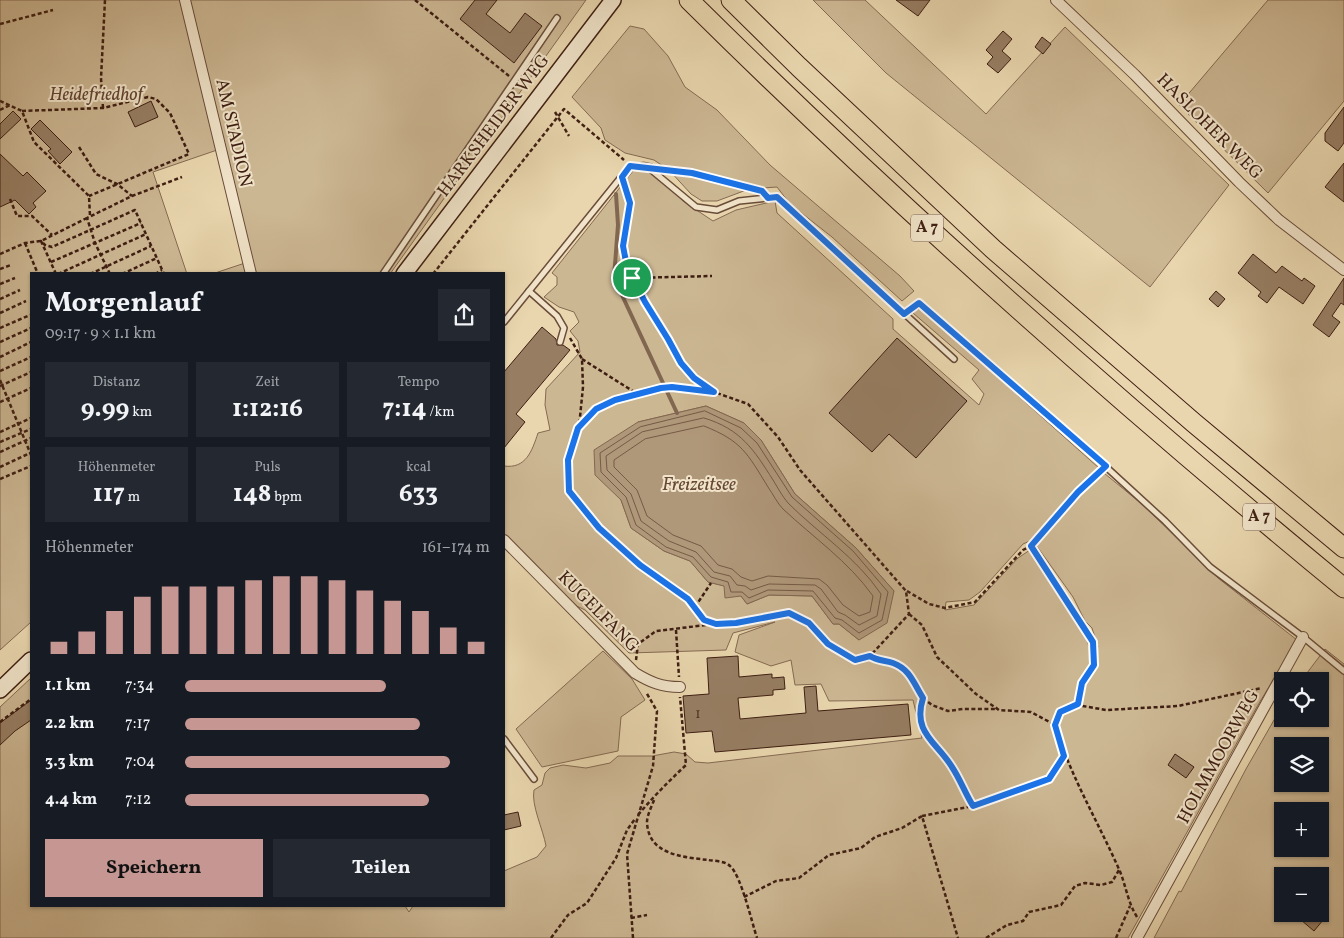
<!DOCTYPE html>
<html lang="de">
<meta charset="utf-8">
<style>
body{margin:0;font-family:Vollkorn,serif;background:#242831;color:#f1f3f6;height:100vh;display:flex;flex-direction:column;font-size:19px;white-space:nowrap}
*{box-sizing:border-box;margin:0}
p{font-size:16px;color:#9ea1a6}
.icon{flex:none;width:28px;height:28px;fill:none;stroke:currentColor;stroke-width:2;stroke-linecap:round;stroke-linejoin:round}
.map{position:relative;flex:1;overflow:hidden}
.sheet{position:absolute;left:30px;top:272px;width:475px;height:635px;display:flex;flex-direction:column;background:#171b24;border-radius:0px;box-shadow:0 1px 4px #0004}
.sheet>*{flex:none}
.buttons{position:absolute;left:1274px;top:672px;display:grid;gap:10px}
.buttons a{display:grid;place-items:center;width:55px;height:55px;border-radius:0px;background:#171b24;box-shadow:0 1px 4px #0004;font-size:25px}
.pin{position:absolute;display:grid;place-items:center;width:42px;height:42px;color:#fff;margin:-21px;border:2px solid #fff;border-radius:50%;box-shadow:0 1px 5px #0007}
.round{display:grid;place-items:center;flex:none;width:52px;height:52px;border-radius:0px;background:#242831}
.head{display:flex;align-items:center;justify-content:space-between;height:85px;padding:0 15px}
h1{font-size:28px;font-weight:700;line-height:38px}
.stats{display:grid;grid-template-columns:repeat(3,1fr);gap:8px;height:85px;padding:5px 15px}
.stats div{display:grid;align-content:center;border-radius:0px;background:#242831;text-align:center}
.stats b{font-size:25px;font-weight:700}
.stats small{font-size:14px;font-weight:400}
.stats p{font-size:14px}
.chart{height:140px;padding:10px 15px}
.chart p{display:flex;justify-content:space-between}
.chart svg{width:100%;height:90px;margin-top:5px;stroke:#c59692;stroke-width:6}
.cta{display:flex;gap:10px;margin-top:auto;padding:10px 15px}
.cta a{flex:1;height:58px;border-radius:0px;background:#c59692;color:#111;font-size:20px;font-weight:700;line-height:58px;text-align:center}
.cta a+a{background:#242831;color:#f1f3f6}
ul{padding:0 15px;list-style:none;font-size:16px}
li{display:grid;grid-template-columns:80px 60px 1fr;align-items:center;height:38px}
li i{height:12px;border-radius:6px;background:#c59692}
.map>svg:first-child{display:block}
</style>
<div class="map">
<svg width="1344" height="938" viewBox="0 0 1344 938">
<rect width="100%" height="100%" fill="#e9d6ae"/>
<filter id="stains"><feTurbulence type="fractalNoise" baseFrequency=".004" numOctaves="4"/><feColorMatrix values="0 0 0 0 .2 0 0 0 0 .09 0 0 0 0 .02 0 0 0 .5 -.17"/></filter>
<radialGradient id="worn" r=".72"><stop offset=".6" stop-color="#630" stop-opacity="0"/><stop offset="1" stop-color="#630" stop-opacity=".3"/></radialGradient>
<g fill="#ccb793" stroke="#856a52" fill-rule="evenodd">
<path d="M0,0H586L390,274H212L248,262L220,149L153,172L187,274H31V622L0,650Z"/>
<path d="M813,0H865L986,114L1065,27L1229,185L1150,287L886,73Z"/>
<path d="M1268,0H1344V101L1268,193L1179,105Z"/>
<path d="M630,26L644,29L668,56L685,87L717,110L770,165L900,276L914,291L902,301L832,237L790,204L777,187L749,189L717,201H702L691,194L669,170L654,160L625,153L605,140L601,128L572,97Z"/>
<path d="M644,162L653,164L683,201L713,221L736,210L775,201L777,213L893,319V329L979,405L984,394L972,379L979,370L913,313L915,310L921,309L1099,468L1076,490L1032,540L1023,544L980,592L969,600L946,602L945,610L974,605L1018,558L1030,550L1084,633L1089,646L1098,647L1092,628L1085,621L1073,597L1036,545L1066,509L1104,473L1143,505L1218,578L1297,640L1258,705L1128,938H0V707L31,678V906H405L409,912L413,906H504V871L537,857L546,846C543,829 531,805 534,790L542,785L545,773L550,768L563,765L586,768L610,763L618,756H652L674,752L686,754L695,762L708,763L922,738L913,700L829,701L821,684L795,685L791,660L771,666L735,652L739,635L775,622L733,633L726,650L629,653L585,610L566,601L504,537V466C526,469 532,451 538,433L550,430L545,405L546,389L580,352L578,341L570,331L579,322L574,312L559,307L544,297L557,285V277L552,273L633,171L627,164ZM706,406L744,423L761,440L795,494L856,548L894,591L859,640L839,624H833L812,596L769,595L747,604L741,596L725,586L708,582L690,561L664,551L631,528L621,500L638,422Z"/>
<path d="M1325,649L1344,664V938H1154L1179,891L1181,892L1246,769L1282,706V719H1320V681H1301ZM1282,746H1320V784H1282ZM1282,811H1320V849H1282ZM1282,876H1320V914H1282Z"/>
<path d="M603,651L632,679L645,700L621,717L618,751L542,767L516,729Z"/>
</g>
<path fill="#af9779" stroke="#826750" d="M706,406L744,423L761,440L795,494L856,548L894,591L887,623L859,640L839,624H833L812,596L769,595L747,604L741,596L725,598L724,586L708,582L690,561L664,551L631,528L621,500L595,475L594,450L638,422Z"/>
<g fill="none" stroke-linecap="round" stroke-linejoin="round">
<g stroke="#765a46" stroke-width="1">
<path d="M705,411L741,428L757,443L792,497L853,551L888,592L882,620L859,633L842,620L835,618L813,591L768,590L749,598L742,592H731L728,582L711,577L693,557L666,547L636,525L626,497L601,472L600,453L640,427Z"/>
<path d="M704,418C741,429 754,450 773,480C778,488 782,496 788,503C819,534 856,557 881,594L877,616L859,625L845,615L838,612L821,589L815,585L769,584L751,590L745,586L737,585L730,576L714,572L696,552L669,541L641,521L631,494L607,470L606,456L642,432Z"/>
<path d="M704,426C742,441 747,453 768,487C773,494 777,503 783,509C814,538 848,561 873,596L870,612L859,616L843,605L827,585L819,579L768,576L752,581L741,577L732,569L718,565L701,546L673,535L647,516L637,490L614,467V460L645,439Z"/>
</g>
<path stroke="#826750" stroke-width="4" d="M616,194L618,225L614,278L677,413"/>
</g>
<g fill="#977e63" stroke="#3e1e12">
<path d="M475,0H497L486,14L510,33L525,13L542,26L514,63L460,19Z"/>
<path d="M896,0H930L918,16Z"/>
<path d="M1003,31L1012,39L1002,51L1011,59L998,73L987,64L993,57L986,50Z"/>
<path d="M1042,37L1051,44L1043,54L1035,47Z"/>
<path d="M151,101L158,117L135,127L128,112Z"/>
<path d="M1344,107V143L1338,151L1325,141V133Z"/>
<path d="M13,111L21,119L0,139V124Z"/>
<path d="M40,120L72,152L60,164L48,151L51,149L31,129Z"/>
<path d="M0,154L23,176L27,172L46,191L33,203L36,207L29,214L15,200L0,207Z"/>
<path d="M1344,163V202L1325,187Z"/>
<path d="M1253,254L1276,273L1282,266L1302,281L1304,278L1315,286L1303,304L1279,287L1267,303L1258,296L1261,292L1238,273Z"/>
<path d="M1344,278V305L1341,303L1332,316L1340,322L1329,337L1313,325Z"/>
<path d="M1216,291L1225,299L1218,307L1209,299Z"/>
<path d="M542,327L556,339L557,345H563L570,350L516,414L525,422L504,448V372Z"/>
<path d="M897,338L967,401L916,458L889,434L872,452L829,413Z"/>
<path d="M738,656L739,677L772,674V678L784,677L785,689L773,690V695L738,698L740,719L806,713L804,687L816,686L818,711L908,704L911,735L715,752L712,731L686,733L683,696L709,694L707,658Z"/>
<path d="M31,700V720L15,731L0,745V723Z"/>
<path d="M1175,754L1194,767L1186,778L1168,765Z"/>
<path d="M518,812L521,826L504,830V815Z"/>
<path d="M1294,914H1328L1314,931Z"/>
</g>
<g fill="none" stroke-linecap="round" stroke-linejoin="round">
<defs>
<g id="lane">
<path d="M383,274L557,18"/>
<path d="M529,291L557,316L564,328L560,342"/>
<path d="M904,314L919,303L1105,466L1165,521L1210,567L1303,637L1344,671"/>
<path d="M504,322L630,166L649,168L696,207L717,210L739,201L777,197L954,359"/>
<path d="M504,739L534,779"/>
</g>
<g id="street">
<path d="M185,0L251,274"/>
<path d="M1056,0L1135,75L1239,182L1279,220L1344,270"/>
<path d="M504,540L635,673C650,682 661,687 680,687"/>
<path d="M1137,938L1303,637"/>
</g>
<g id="secondary">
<path d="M404,274L613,0"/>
<path d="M0,690L31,660"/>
</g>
<g id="highway">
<path d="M689,0C898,207 1117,401 1344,588"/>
<path d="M731,0L799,67L993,249L1194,423L1344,548"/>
</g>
</defs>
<use href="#lane" stroke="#694c39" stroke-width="8"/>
<use href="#street" stroke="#694c39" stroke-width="12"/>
<use href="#secondary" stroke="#3e1e12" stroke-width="18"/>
<use href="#highway" stroke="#3e1e12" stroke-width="21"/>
<g stroke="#3e1e12" stroke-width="2.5" stroke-dasharray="4 2.5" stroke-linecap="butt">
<path d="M415,0L509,76"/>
<path d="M0,24L53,10"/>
<path d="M0,101L22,111L34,142L89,196L90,216"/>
<path d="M103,108L101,78L105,0"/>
<path d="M0,110L10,105"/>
<path d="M22,111L103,108L148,97L156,99L170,113L189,154L89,196"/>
<path d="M555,112L569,136"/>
<path d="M79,147L96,174L117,184L132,196"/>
<path d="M665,170L692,173L757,190"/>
<path d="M624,185L630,203L623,246L627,267L645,303L668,339L681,363L694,378L713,391"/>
<path d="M10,199L17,216H32L52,235"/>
<path d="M25,243L38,274"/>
<path d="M0,254L25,243L41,241L87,218"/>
<path d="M51,262L141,223"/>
<path d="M0,269L11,265"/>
<path d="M56,274L41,241L45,245L52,247L135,210L164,274"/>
<path d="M58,274L146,234"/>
<path d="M90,274L151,246"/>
<path d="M110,274L95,243L87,218L132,196L182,177"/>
<path d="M122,274L157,258"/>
<path d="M155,274L162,270"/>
<path d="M433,274L564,109L624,160"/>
<path d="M632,278L712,276"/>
<path d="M0,284L15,278"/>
<path d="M0,299L20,290"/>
<path d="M0,313L26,301"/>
<path d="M0,328L30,315"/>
<path d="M570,338L582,359L583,387L579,427"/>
<path d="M0,342L31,328"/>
<path d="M0,357L31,342"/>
<path d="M582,359L639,395"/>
<path d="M0,371L31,357"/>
<path d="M0,380L31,455"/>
<path d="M0,386L31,372"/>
<path d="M672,387L714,392L748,404L778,437L800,470L906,591L909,614L870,656L855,660L828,644L809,623L789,613L736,623L716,624L704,620L688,599L640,565L599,528L569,491L568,460L578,428L596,409L615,400L661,388Z"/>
<path d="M0,402L31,388"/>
<path d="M0,432L31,418"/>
<path d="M0,442L31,429"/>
<path d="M0,452L31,438"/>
<path d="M0,467L30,453"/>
<path d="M0,479L31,466"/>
<path d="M1031,546L1093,642L1094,665L1082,683L1077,705"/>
<path d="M907,591L929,604L945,608L975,602L1023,550L1031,546L1061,511L1099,473"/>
<path d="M695,607L711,583"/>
<path d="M909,614L922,625L937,657L976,694L999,710L1031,712L1055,725"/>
<path d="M676,630L679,677"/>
<path d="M870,656C877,661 885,660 893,663C910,669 914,683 923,698C913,734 937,742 952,767C960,779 965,793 973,806"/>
<path d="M636,660L638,644L656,631L715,624"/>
<path d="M923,698L932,705L948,711L963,709H998"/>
<path d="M0,722L31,699"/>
<path d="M654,800C652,806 647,815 647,822C648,855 683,857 708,860C715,861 725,861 730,866C741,875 752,923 757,938"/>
<path d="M638,815C653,797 669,781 686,765L680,697"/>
<path d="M922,816L973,806L1049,779L1064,756"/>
<path d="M744,897L776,881L799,878L829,855L861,848L875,837L902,828L922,816L958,938"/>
<path d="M1137,917C1127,901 1126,884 1118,867C1097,820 1070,775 1055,725L1060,712L1077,705L1106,710L1178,706L1262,688"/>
<path d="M631,918L647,915"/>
<path d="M551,938L568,915L587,903L616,858L627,830L635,819"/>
<path d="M633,938L627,854L653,766L657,711L646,692"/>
<path d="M986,938L1007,925L1023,921L1029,912L1061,905L1075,886L1085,883L1101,885L1112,882L1119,870"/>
<path d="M1116,938L1130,906"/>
</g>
<use href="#lane" stroke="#f1e4ca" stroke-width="5"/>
<use href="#street" stroke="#f1e4ca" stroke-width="10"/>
<use href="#secondary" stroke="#f1e4ca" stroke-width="15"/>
<use href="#highway" stroke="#e9d6ae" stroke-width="19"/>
</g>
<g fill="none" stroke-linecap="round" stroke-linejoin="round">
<defs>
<path id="route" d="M630,166L692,173L762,191L768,198L777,197L904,314L919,303L1106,466L1078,492L1031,546L1093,642L1094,665L1082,683L1078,704L1060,712L1055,725L1064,756L1049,779L973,806C965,793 960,779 952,767C937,742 912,733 923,698C914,684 910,669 893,663C885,660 877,661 870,656L855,660L828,644L809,623L789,613L736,623L716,624L704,620L688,599L640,565L599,528L569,491L568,460L578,428L596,409L615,400L661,388L672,387L714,392L694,378L681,363L668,339L645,302L627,267L623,246L630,203L622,177Z"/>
</defs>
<use href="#route" stroke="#fff" stroke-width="10"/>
<use href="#route" stroke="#1a73e8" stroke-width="6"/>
</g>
<g text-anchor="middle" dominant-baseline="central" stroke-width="4" stroke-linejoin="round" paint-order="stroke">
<g font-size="15" fill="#543626">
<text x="698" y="714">1</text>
</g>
<g fill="#f1e4ca" stroke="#745949" stroke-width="1">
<rect x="911" y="214.5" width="32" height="27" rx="4"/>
<rect x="1243" y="503.5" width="32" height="27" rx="4"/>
</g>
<g font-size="16" font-weight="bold" fill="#3e1e12">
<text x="927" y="228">A 7</text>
<text x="1259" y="517">A 7</text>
</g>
<g font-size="18" font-style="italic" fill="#624432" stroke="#f1e4ca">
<text x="96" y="95">Heidefriedhof</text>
</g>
<g font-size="18" fill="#3e1e12" stroke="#f1e4ca">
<text transform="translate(494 126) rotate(-53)">HARKSHEIDER WEG</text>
<text transform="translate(1209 127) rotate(45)">HASLOHER WEG</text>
<text transform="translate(233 133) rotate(77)">AM STADION</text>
<text transform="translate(598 612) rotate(45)">KUGELFANG</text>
<text transform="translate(1219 757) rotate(-61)">HOLMMOORWEG</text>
</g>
<g font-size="19" font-style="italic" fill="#664836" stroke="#f1e4ca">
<text x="699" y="485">Freizeitsee</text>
</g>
</g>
<rect width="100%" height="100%" filter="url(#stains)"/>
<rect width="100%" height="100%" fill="url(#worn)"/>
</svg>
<div class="buttons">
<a><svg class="icon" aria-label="locate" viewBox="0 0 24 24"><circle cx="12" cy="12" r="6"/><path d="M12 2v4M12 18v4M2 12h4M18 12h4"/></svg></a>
<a><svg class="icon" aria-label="layers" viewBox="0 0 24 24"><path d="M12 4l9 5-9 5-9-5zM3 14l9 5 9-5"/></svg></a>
<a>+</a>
<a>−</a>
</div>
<div class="pin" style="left:632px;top:278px;background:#1e9e55"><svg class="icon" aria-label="arrive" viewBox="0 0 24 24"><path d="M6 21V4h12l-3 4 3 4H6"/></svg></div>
<section class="sheet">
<div class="head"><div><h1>Morgenlauf</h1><p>09:17 · 9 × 1.1 km</p></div><a class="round"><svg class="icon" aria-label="share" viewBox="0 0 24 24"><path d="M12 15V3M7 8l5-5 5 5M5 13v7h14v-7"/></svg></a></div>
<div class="stats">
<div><p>Distanz</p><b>9.99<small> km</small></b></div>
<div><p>Zeit</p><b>1:12:16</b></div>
<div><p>Tempo</p><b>7:14<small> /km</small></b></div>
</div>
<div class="stats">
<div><p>Höhenmeter</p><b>117<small> m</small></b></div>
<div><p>Puls</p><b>148<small> bpm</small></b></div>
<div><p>kcal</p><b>633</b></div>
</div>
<div class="chart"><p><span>Höhenmeter</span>161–174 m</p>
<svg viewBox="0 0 160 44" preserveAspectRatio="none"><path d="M5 44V38M15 44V33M25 44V23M35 44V16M45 44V11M55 44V11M65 44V11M75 44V8M85 44V6M95 44V6M105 44V8M115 44V13M125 44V18M135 44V23M145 44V31M155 44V38"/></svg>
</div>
<ul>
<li><b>1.1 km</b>7:34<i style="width:66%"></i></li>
<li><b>2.2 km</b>7:17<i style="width:77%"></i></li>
<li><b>3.3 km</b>7:04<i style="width:87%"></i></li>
<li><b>4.4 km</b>7:12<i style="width:80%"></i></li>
</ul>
<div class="cta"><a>Speichern</a><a>Teilen</a></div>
</section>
</div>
